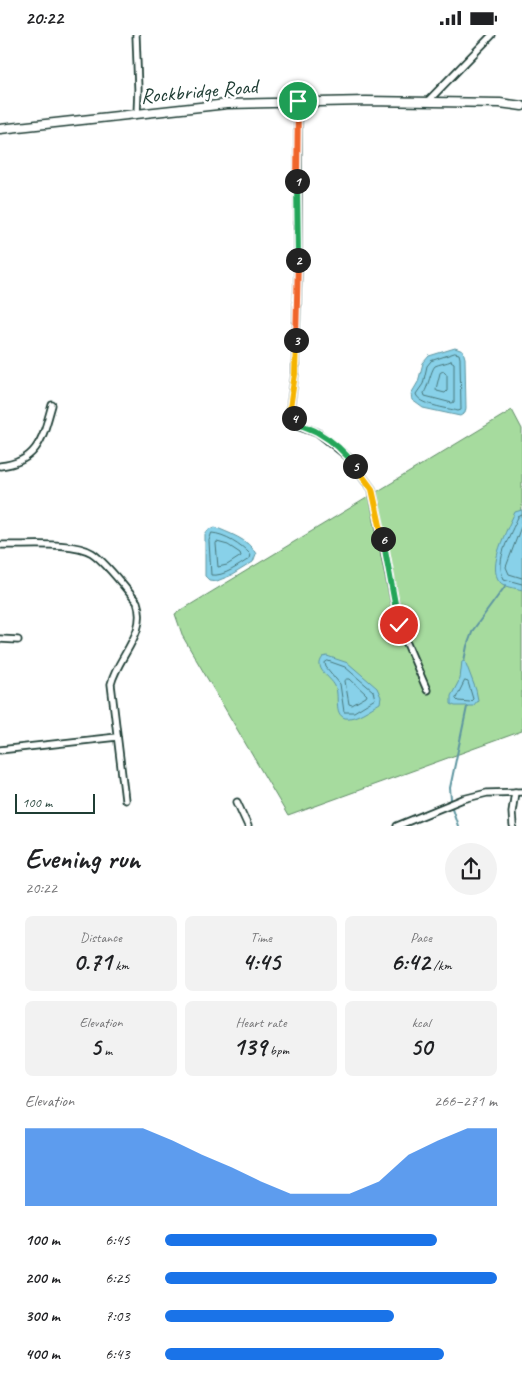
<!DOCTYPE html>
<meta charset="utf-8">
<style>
body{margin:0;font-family:Caveat,sans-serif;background:#f2f2f2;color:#202124;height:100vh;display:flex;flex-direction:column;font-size:19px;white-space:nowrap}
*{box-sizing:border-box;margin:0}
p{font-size:16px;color:#757577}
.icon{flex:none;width:28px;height:28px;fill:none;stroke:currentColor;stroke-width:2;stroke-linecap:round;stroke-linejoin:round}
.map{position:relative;height:791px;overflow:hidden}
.side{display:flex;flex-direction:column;background:#fff;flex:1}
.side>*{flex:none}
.scale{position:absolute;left:15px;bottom:12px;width:80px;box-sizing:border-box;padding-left:5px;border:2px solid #1f3d34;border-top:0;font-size:14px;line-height:18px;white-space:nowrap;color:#1f3d34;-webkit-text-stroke:4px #fff;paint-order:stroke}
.pin{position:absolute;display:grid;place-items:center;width:42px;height:42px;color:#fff;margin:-21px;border:2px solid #fff;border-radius:50%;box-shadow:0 1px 5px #0007}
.km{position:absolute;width:25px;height:25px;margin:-12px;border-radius:50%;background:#222;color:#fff;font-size:14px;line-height:25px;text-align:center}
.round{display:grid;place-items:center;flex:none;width:52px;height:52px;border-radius:26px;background:#f2f2f2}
.summary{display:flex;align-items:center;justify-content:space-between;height:85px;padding:0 25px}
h1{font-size:28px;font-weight:700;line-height:38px}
.stats{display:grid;grid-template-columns:repeat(3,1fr);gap:8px;height:85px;padding:5px 25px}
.stats div{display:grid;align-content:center;border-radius:8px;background:#f2f2f2;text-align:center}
.stats b{font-size:25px;font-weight:700}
.stats small{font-size:14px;font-weight:400}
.stats p{font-size:14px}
.chart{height:140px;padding:10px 25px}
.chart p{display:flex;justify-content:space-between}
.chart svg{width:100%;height:90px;margin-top:5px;fill:#1a73e8;opacity:.7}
ul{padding:0 25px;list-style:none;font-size:16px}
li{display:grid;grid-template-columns:80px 60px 1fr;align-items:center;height:38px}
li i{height:12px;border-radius:6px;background:#1a73e8}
.status{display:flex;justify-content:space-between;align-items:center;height:35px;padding:0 25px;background:#fff;direction:ltr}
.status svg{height:14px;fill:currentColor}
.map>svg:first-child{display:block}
</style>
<div class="status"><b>20:22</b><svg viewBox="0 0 49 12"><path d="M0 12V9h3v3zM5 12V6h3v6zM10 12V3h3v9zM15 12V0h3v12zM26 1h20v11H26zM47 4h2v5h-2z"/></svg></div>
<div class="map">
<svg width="522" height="791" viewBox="0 0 522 791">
<rect width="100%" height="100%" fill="#fff"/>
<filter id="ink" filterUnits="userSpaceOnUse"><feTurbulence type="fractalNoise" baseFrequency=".02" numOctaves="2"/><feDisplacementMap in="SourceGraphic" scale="10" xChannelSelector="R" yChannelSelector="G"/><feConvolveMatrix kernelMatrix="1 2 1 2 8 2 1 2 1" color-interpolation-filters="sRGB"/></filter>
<g filter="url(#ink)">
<path fill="#a6db9e" stroke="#628c69" d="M512,375L522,394V696L288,781L183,602L175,579Z"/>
<g fill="#88d1e9" stroke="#5e96a1">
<path d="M455,313L463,316L465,323L466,373L465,378L460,381L423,373L412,365L411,359L418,347L423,328L429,321Z"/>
<path d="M522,475V555C516,553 504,552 500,547C486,532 508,493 515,477Z"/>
<path d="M215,492C228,498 249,504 256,519L253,527L232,540L217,546L209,545L205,541V499L208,495Z"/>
<path d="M327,621L348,628L377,653L381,662L380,668C371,673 355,685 345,683C333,679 340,660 335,651C330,641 313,634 323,622Z"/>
<path d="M462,626H465L476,655L478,665L473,671H455L451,669V661L460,644Z"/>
</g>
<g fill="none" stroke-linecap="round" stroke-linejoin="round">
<g stroke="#49787c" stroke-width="1">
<path d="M455,318L459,319L460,323L461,375L458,376C447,373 419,370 416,359L423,349L427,331L431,326Z"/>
<path d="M451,326L454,328V367L452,368L425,361L424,358C428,352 431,335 435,331C439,329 447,328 451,326Z"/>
<path d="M444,336L447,339V356L445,358L437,356L436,354L440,338Z"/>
<path d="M522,480L518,482C511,499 494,525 504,544L522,549"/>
<path d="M522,489L506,532L509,539L522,543"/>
<path d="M212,498C225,499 241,509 250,519L249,524C239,530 224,542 211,540L209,506Z"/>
<path d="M217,507L228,510L240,518L241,521L227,530L218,532L216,509Z"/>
<path d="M328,626L345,632L373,656L375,664L354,677H344L340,649L326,632L325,628Z"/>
<path d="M347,644H350L367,660L366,662L352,670L349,669L345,646Z"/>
<path d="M465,646L468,647L473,664L470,667L458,666L456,664Z"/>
</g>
<g stroke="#5e96a1" stroke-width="2">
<path d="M464,626L467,611L473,595L506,550"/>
<path d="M451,764L450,753L467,672"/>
<path d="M452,773L458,791"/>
</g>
<defs>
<g id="minor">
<path d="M136,0L138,54L137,79"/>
<path d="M298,66V238L295,339L290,373L294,384L300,391L317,397L348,422L372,454L399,590L427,655"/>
<path d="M427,67L492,0"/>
<path d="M0,431C39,427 43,401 52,370"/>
<path d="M0,510C24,511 73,506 92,518C107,528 125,553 137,567C148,598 118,621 111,649L125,765"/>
<path d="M0,604L18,605"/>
<path d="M0,715L117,702"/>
<path d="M237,767L248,791"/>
<path d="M397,791L463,764L487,758L522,757"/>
<path d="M513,791L512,777L515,757"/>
</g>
<path id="secondary" d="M0,94L227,69L366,66L500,68L522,71"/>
</defs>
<use href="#minor" stroke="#1f3d34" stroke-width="9"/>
<use href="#secondary" stroke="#1f3d34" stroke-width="11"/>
<use href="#minor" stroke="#fff" stroke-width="5.5"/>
<use href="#secondary" stroke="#fff" stroke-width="8"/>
</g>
</g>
<g fill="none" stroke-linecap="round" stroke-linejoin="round" filter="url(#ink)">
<defs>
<path id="split-1" d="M297,146L298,66"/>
<path id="split-2" d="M297,146L298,225"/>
<path id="split-3" d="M296,305L298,225"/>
<path id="split-4" d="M294,383L290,373L295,339L296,305"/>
<path id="split-5" d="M294,383C300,392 308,392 317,397C331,405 346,418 355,431"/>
<path id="split-6" d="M355,431L372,454L383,504"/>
<path id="split-7" d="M383,504L399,590"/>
</defs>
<use href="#split-1" stroke="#fff" stroke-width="10"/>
<use href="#split-2" stroke="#fff" stroke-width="10"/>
<use href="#split-3" stroke="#fff" stroke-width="10"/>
<use href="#split-4" stroke="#fff" stroke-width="10"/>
<use href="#split-5" stroke="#fff" stroke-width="10"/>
<use href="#split-6" stroke="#fff" stroke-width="10"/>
<use href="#split-7" stroke="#fff" stroke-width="10"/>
<use href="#split-1" stroke="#f0652b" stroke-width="6"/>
<use href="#split-2" stroke="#22a559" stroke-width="6"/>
<use href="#split-3" stroke="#f0652b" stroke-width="6"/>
<use href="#split-4" stroke="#f5b400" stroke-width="6"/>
<use href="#split-5" stroke="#22a559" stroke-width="6"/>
<use href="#split-6" stroke="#f5b400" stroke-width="6"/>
<use href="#split-7" stroke="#22a559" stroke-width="6"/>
</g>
<g text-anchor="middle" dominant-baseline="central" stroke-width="5" stroke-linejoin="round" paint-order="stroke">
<g font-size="21" fill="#1f3d34" stroke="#fff">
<text transform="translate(199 56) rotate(-5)">Rockbridge Road</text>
</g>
</g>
</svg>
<div class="scale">100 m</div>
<div class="pin" style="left:298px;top:66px;background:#1e9e55"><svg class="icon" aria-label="arrive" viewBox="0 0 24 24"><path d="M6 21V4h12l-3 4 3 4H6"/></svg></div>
<div class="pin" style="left:399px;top:590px;background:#d93025"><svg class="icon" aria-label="check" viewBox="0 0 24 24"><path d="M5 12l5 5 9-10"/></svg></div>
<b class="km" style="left:297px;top:146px">1</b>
<b class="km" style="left:298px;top:225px">2</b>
<b class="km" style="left:296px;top:305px">3</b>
<b class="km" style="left:294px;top:383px">4</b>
<b class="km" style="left:355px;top:431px">5</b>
<b class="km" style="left:383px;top:504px">6</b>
</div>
<section class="side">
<div class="summary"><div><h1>Evening run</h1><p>20:22</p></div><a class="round"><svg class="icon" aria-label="share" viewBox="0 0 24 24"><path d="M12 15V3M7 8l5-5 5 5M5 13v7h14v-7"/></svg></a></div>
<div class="stats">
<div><p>Distance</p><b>0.71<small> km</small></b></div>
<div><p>Time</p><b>4:45</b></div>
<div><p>Pace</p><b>6:42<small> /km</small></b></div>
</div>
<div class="stats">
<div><p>Elevation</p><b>5<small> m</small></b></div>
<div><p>Heart rate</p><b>139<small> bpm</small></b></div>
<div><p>kcal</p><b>50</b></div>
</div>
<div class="chart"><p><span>Elevation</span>266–271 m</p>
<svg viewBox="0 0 160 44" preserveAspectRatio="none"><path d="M0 44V6L10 6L20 6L30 6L40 6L50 12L60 19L70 25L80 32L90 38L100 38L110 38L120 32L130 19L140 12L150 6L160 6V44z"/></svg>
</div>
<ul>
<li><b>100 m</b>6:45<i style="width:82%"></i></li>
<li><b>200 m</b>6:25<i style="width:100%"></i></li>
<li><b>300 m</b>7:03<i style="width:69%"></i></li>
<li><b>400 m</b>6:43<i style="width:84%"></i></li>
</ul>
</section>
